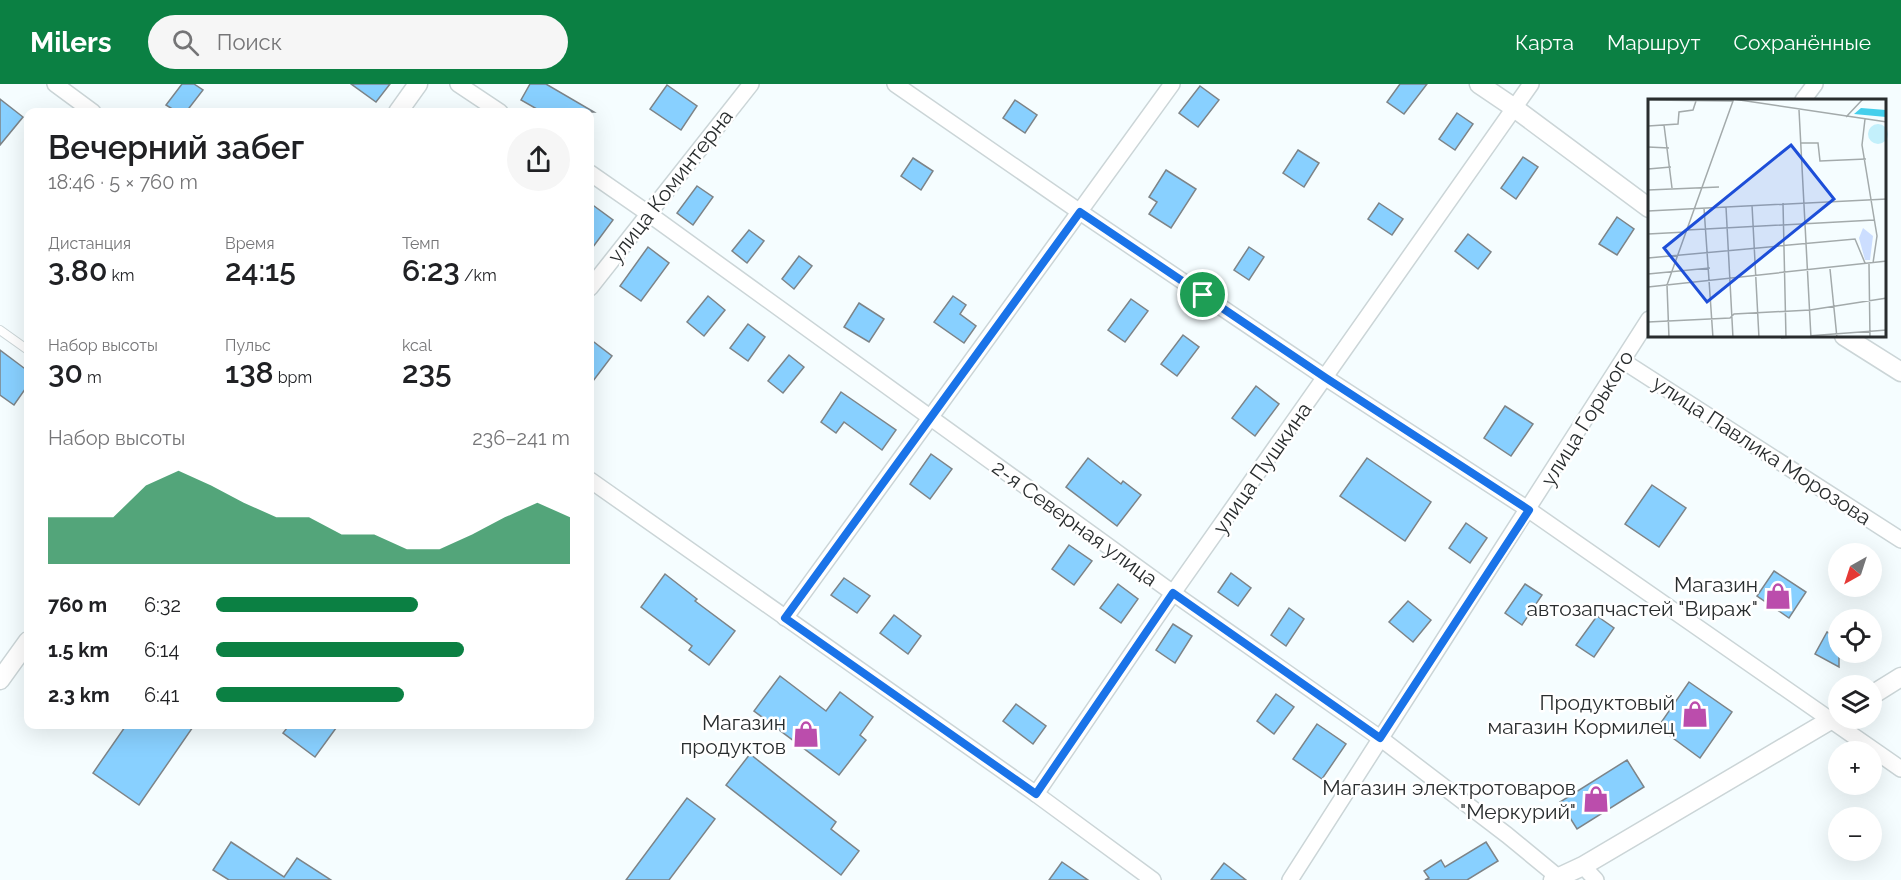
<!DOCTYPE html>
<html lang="ru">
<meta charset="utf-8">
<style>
body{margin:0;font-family:Raleway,sans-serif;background:#f6f6f6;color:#202124;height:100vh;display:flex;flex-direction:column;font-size:22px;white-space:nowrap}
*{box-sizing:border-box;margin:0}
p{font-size:20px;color:#757577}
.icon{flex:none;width:33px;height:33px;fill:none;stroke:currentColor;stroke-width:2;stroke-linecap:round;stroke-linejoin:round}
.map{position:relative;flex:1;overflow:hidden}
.sheet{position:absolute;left:24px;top:24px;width:570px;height:621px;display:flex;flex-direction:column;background:#fff;border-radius:12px;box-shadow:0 6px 24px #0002}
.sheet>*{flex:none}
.needle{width:39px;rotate:219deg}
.buttons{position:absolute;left:1828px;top:459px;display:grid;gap:12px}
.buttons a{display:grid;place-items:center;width:54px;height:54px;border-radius:50%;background:#fff;box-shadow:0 6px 24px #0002;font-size:30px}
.pin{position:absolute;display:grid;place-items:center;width:51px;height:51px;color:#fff;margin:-26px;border:3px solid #fff;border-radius:50%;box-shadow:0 2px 6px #0007}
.round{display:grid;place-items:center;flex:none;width:63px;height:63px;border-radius:32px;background:#f6f6f6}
.headline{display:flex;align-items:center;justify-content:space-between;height:102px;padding:0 24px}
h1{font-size:33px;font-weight:600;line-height:45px}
.figures{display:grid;grid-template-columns:repeat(3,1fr);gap:9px;height:102px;padding:6px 24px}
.figures div{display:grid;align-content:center}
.figures b{font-size:30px;font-weight:600}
.figures small{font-size:16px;font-weight:400}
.figures p{font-size:16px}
.chart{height:168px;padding:12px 24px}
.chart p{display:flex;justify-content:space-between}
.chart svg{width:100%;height:108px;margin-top:6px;fill:#0b8043;opacity:.7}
ul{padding:0 24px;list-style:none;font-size:20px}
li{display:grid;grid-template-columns:96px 72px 1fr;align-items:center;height:45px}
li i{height:15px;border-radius:8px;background:#0b8043}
header{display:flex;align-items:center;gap:36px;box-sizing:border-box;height:84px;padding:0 30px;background:#0b8043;color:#fff}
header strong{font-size:28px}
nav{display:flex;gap:33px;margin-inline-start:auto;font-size:21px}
.search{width:420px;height:54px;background:#f6f6f6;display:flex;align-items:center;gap:15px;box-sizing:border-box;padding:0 21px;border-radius:33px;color:#757577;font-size:22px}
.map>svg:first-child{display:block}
</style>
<header>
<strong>Milers</strong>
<div class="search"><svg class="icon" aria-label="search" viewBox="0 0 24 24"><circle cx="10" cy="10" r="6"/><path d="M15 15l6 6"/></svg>Поиск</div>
<nav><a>Карта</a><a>Маршрут</a><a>Сохранённые</a></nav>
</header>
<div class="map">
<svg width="1901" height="796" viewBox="0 0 1901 796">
<rect width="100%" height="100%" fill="#f5fdff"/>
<g fill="#88d0ff" stroke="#7d8488" stroke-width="1.5">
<path d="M182,0H194L203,6L186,28H177L166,21Z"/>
<path d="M351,0H390L376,18Z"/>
<path d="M530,0H546L594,28H542L521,16Z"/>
<path d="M1400,0H1427L1404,30L1387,18Z"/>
<path d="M667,1L697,22L681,46L650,25Z"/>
<path d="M1200,2L1219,16L1198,43L1179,29Z"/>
<path d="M0,15L23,33L0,61Z"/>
<path d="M1015,16L1037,31L1025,49L1003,34Z"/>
<path d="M1457,29L1473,40L1455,66L1439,55Z"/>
<path d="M1298,66L1319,79L1304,103L1283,89Z"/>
<path d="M1523,73L1538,83L1516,115L1501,104Z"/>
<path d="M913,74L933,87L921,106L901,92Z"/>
<path d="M1166,86L1196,105L1171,144L1149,130L1157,118L1149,113Z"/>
<path d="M697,102L713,113L693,141L677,129Z"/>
<path d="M590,119L613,136L590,167Z"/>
<path d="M1379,119L1403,135L1392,151L1368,135Z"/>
<path d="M1617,133L1634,145L1617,171L1599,160Z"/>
<path d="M749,146L764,157L747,179L732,167Z"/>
<path d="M1468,150L1491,168L1478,185L1455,167Z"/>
<path d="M648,163L669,179L641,217L620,202Z"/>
<path d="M1249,163L1264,173L1249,196L1234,186Z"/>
<path d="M799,172L812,182L794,205L782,195Z"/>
<path d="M708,212L725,226L704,252L687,238Z"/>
<path d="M953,212L966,221L960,230L976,242L964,259L934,238Z"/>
<path d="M1131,215L1148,227L1125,258L1108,246Z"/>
<path d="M859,219L884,235L869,258L844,243Z"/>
<path d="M748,240L765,253L748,277L730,264Z"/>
<path d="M1183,251L1199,263L1177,292L1161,280Z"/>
<path d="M590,255L612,272L590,301Z"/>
<path d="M0,266L28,287V301L14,321L0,311Z"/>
<path d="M789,271L804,283L783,309L768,297Z"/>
<path d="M1256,302L1279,320L1255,352L1232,334Z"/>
<path d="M841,308L896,346L882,366L844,338L836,349L821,338Z"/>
<path d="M1505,322L1533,340L1511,372L1484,354Z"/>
<path d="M931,370L952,385L930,415L910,400Z"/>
<path d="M1088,374L1121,400L1123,397L1141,411L1117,442L1066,403Z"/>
<path d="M1367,374L1431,418L1405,457L1340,412Z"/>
<path d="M1652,401L1686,424L1659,463L1625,440Z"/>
<path d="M1466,439L1487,454L1470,479L1449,464Z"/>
<path d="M1069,461L1092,477L1074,501L1052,485Z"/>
<path d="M1774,487L1806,508L1789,534L1757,512Z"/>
<path d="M1231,489L1251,504L1238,522L1218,508Z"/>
<path d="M665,490L697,515L695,517L735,547L709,581L689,566L692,562L641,523Z"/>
<path d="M844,494L870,512L857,529L831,511Z"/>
<path d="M1118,500L1138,515L1121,539L1100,524Z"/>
<path d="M1525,500L1542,511L1522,541L1505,529Z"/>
<path d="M1408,517L1431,536L1413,558L1389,538Z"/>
<path d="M1289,524L1304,535L1286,562L1271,551Z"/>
<path d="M894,531L921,552L908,570L880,549Z"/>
<path d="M1597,532L1614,544L1594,573L1576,561Z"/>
<path d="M1173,540L1192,552L1175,579L1156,566Z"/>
<path d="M1827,548L1839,555V583L1815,570Z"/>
<path d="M780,592L826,627L840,608L873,633L860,651L866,656L839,691L754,627Z"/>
<path d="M1689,598L1732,628L1700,674L1658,643Z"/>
<path d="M1276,610L1294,623L1274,650L1257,637Z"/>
<path d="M1016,620L1046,642L1033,660L1003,637Z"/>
<path d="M127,640H195L139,721L93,689Z"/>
<path d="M290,640H339L315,673L283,649Z"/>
<path d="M1317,640L1346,660L1322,695L1293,675Z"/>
<path d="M750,670L836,738L831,745L859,767L841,791L726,701Z"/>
<path d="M1627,676L1644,703L1577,745L1560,718Z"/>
<path d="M687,714L715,735L669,796H626Z"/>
<path d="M231,758L284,793L297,774L331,796H229L213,786Z"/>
<path d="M1486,758L1498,777L1467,796H1425L1429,794L1424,787L1441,776L1445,783Z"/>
<path d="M1062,778L1088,796H1049Z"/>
<path d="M1224,779L1246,796H1211Z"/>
</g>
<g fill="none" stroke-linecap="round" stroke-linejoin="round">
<defs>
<path id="service" d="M0,246L28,266"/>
<g id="minor">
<path d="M55,0L93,28"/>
<path d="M458,0L500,28"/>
<path d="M895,0L1080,128L1326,294L1529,426L1901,685"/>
<path d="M1803,16L1815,0"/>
<path d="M590,89L649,130L1173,509L1380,654L1507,751L1558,793"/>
<path d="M590,204L751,0"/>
<path d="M1623,277L1901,456"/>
<path d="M590,396L1036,710L1153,796"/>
<path d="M785,534L1172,0"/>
<path d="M1036,710L1173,509L1531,0"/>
<path d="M1583,782L1596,796"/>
<path d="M1290,796L1649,235"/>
</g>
<g id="tertiary">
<path d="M1479,0L1513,23L1649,124"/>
<path d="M398,28L418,0"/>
<path d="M1844,252L1901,288"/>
<path d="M0,596L28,557"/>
<path d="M1872,611L1901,593"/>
<path d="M1553,796L1583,782L1839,631"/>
</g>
</defs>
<use href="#service" stroke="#cbd5d7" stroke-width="10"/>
<use href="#minor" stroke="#cbd5d7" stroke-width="18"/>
<use href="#tertiary" stroke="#cbd5d7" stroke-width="21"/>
<use href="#service" stroke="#fff" stroke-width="8"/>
<use href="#minor" stroke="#fff" stroke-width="15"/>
<use href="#tertiary" stroke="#fff" stroke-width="18"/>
</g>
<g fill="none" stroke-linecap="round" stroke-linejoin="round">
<defs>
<path id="route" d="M1080,128L1326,294L1529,426L1380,654L1173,509L1036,710L785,534Z"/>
</defs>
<use href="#route" stroke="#fff" stroke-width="12"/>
<use href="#route" stroke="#1a73e8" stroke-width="8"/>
</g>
<defs>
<symbol id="shop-bare" viewBox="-9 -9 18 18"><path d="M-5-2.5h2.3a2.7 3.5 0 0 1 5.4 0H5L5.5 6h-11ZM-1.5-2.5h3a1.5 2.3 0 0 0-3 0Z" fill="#bb4dac" stroke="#fff" stroke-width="2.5" paint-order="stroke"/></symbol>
</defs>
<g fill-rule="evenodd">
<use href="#shop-bare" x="1759" y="493" width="38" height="38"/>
<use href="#shop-bare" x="1676" y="611" width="38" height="38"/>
<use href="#shop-bare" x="787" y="631" width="38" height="38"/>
<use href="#shop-bare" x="1577" y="696" width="38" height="38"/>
</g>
<g text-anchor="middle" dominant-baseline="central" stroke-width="5" stroke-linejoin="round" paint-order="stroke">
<g font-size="21" fill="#292d2e" stroke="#fff">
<text transform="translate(670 102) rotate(-52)">улица Коминтерна</text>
<text transform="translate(1587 334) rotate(-58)">улица Горького</text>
<text transform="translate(1762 366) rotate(33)">улица Павлика Морозова</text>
<text transform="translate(1262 384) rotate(-55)">улица Пушкина</text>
<text transform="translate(1075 439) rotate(36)">2-я Северная улица</text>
</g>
<g font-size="21" fill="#292d2e" stroke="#fff" text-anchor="end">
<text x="1758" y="500">Магазин<tspan x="1758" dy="24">автозапчастей "Вираж"</tspan></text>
<text x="1675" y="618">Продуктовый<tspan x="1675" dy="24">магазин Кормилец</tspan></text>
<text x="786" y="638">Магазин<tspan x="786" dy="24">продуктов</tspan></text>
<text x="1576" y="703">Магазин электротоваров<tspan x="1576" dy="24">"Меркурий"</tspan></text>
</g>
</g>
<g transform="translate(1648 15)">
<rect width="238" height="238" fill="#f5fdff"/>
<path d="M220 35a10 10 0 1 1 20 0a10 10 0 1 1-20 0Z" fill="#c3f0fb"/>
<path d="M213,9L238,11V18L206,15Z" fill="#45cfec"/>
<path d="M215,129L225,137L222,161H217L211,139Z" fill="#ccdeff"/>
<path fill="none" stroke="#a3aaab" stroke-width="1.5" d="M85,0L239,23M0,1L85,2L19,186L21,239M151,11L163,239M198,18L215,0M217,20L214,46L229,137L225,164M16,26L24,89M0,27L30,25L31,13L45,11L48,2M153,44H170L172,62L218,60M0,48L21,49M0,70L23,68M0,91L71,88M135,104L138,239M104,106L111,239M78,108L85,239M56,109L65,239M0,112L239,100M39,131L226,121M0,135L38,133M0,159L207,140L217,164M221,165L222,239M182,170L189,239M0,175L62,169M0,188L239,162M0,223L82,219L86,215L162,211L239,199M133,239L239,231"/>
<path fill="#1d4ed8" fill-opacity="0.15" stroke="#1d4ed8" stroke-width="3" d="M143,46L186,100L59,203L16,149Z"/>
<rect width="238" height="238" fill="none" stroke="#292d2e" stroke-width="3"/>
</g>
</svg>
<div class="buttons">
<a><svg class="needle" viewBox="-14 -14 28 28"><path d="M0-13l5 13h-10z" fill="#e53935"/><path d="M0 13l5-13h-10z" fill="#757577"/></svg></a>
<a><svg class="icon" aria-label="locate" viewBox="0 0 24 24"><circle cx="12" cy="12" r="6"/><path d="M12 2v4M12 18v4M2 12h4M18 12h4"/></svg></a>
<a><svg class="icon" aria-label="layers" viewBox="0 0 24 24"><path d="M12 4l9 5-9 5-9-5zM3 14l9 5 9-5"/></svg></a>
<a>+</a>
<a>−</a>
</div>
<div class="pin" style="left:1203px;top:211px;background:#1e9e55"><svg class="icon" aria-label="arrive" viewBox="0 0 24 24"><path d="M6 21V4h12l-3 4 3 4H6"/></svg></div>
<section class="sheet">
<div class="headline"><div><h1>Вечерний забег</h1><p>18:46 · 5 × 760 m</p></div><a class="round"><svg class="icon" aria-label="share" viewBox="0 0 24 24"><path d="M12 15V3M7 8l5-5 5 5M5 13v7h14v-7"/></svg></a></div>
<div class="figures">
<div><p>Дистанция</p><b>3.80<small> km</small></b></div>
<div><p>Время</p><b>24:15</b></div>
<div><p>Темп</p><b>6:23<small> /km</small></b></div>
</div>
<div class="figures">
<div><p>Набор высоты</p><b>30<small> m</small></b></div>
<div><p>Пульс</p><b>138<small> bpm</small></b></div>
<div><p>kcal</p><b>235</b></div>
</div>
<div class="chart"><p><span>Набор высоты</span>236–241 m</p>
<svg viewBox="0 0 160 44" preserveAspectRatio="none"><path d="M0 44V25L10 25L20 25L30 12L40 6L50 12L60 19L70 25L80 25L90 32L100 32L110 38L120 38L130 32L140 25L150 19L160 25V44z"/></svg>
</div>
<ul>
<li><b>760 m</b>6:32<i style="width:57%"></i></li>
<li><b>1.5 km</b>6:14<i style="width:70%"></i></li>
<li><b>2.3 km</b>6:41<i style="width:53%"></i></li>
</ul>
</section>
</div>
